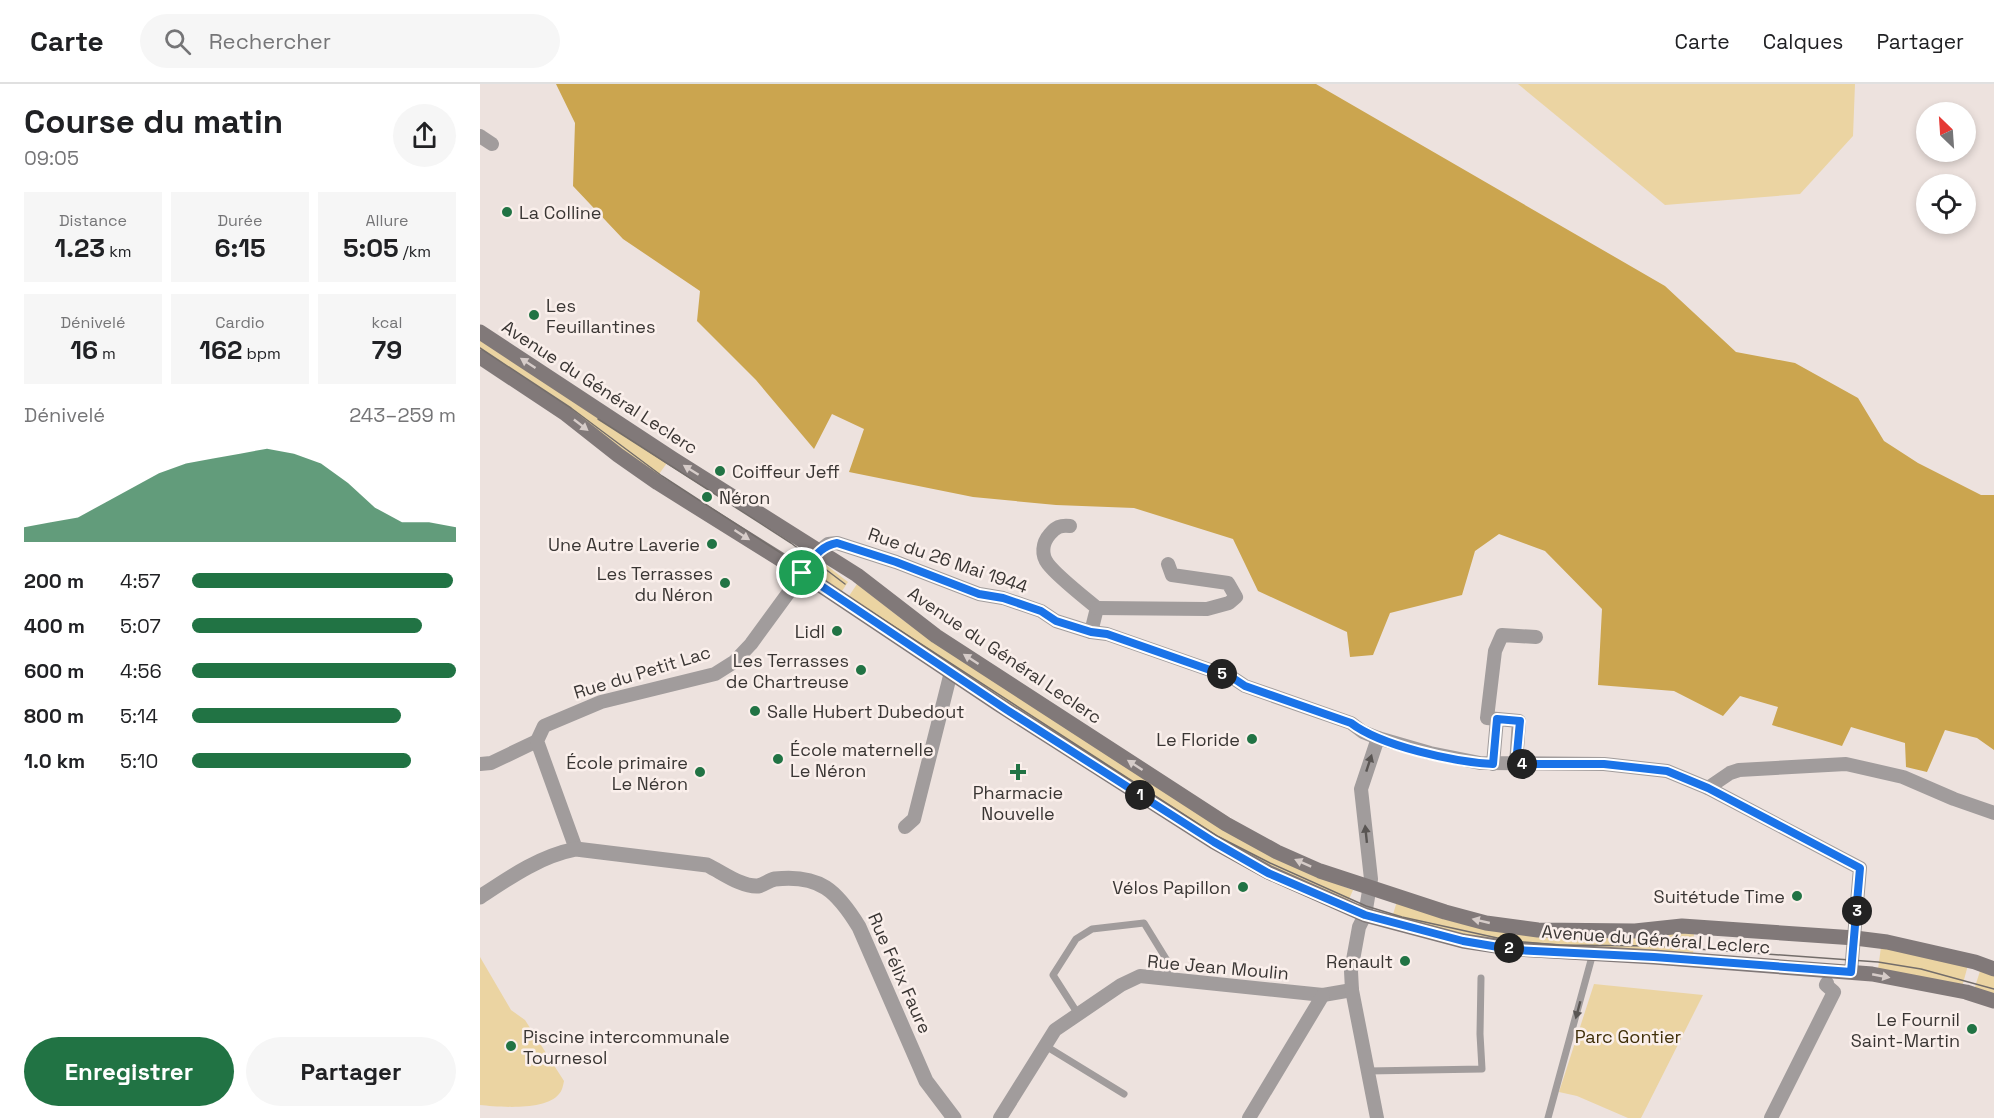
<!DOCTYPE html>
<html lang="fr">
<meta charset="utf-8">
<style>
body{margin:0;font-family:"Space Grotesk",sans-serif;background:#f6f6f6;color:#202124;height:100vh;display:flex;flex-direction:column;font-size:22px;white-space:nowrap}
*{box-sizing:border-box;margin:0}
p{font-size:20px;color:#757577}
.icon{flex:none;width:33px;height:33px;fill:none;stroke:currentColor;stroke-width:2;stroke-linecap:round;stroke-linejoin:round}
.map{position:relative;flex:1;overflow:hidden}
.side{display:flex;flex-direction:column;background:#fff;width:480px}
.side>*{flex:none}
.needle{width:39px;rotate:335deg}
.buttons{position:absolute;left:1436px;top:18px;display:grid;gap:12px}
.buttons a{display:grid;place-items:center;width:60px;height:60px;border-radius:50%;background:#fff;box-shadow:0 3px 9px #0003;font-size:30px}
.pin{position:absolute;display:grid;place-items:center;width:51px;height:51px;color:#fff;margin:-26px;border:3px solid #fff;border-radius:50%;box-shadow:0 2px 6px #0007}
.km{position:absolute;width:30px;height:30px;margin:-15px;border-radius:50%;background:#222;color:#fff;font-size:16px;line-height:30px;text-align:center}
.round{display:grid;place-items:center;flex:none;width:63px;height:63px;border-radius:32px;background:#f6f6f6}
.head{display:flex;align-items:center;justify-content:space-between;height:102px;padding:0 24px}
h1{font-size:33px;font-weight:700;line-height:45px}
.metrics{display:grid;grid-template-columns:repeat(3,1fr);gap:9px;height:102px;padding:6px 24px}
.metrics div{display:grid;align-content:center;border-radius:0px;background:#f6f6f6;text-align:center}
.metrics b{font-size:26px;font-weight:700}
.metrics small{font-size:16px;font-weight:400}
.metrics p{font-size:16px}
.chart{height:168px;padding:12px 24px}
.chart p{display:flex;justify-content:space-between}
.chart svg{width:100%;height:108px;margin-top:6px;fill:#217344;opacity:.7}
.cta{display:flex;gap:12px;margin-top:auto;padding:12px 24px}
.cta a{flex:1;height:69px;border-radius:36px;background:#217344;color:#fff;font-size:24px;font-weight:700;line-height:69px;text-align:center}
.cta a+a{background:#f6f6f6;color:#202124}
ul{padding:0 24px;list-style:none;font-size:20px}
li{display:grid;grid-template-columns:96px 72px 1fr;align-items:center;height:45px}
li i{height:15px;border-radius:8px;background:#217344}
header{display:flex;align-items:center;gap:36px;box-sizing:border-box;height:84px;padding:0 30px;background:#fff;border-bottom:2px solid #e0e0e0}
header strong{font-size:28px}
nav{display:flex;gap:33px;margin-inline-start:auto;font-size:21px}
.search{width:420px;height:54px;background:#f6f6f6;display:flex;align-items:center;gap:15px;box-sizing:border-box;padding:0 21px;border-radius:33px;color:#757577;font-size:22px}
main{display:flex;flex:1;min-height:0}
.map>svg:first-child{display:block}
</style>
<header>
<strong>Carte</strong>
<div class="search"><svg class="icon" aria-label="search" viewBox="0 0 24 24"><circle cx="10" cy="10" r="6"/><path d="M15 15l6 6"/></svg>Rechercher</div>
<nav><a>Carte</a><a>Calques</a><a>Partager</a></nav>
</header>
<main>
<section class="side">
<div class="head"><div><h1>Course du matin</h1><p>09:05</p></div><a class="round"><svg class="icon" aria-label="share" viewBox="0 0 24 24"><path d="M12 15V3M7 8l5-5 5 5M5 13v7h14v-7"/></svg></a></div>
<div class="metrics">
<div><p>Distance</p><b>1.23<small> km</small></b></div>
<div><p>Durée</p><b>6:15</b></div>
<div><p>Allure</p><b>5:05<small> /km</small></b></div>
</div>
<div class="metrics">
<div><p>Dénivelé</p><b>16<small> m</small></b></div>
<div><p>Cardio</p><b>162<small> bpm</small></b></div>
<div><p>kcal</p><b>79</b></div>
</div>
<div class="chart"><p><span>Dénivelé</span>243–259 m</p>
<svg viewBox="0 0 160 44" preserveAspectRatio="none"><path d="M0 44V38L10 36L20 34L30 28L40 22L50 16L60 12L70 10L80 8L90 6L100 8L110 12L120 20L130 30L140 36L150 36L160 38V44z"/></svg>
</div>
<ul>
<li><b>200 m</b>4:57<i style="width:99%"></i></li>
<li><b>400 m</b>5:07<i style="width:87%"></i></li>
<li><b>600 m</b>4:56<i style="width:100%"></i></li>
<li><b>800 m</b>5:14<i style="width:79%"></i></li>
<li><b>1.0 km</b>5:10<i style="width:83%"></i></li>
</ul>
<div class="cta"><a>Enregistrer</a><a>Partager</a></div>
</section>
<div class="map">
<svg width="1514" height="1034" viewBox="0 0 1514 1034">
<rect width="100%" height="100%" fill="#ede2de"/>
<g fill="#ebd4a2">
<path d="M1038,0H1375L1373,52L1320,110L1185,121Z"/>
<path d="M0,253L189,376L177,393L0,270Z"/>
<path d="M346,481L368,498L360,510L337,496Z"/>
<path d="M377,500L423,536L862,802L873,806L867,820L760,770L367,515Z"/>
<path d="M917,817L994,839L1214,847L1213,872L1003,856L912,834Z"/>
<path d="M1401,863L1488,881L1482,903L1398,885Z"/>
<path d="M0,873L31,926L45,936L84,997C83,1002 82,1007 79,1010C66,1027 19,1023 0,1021Z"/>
<path d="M1500,887L1514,891V913L1494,906Z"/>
<path d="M1114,900L1223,911L1161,1034H1148L1097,1012L1079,1008Z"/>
</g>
<path fill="#cba54f" d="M76,0H836L1185,202L1256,268L1315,279L1378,314L1404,357L1438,379L1501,411H1514V666L1497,654L1465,646L1447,688L1426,683L1425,659L1371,643L1362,662L1292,641L1298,623L1260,612L1243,632L1194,607L1118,601L1122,525L1065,467L1019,450L995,467L982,511L910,529L893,571L870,573L867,548L778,507L753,455L654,424L576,421L493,413L369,388L384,345L352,330L334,365L276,296L217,237L220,207L143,155L93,102L95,39Z"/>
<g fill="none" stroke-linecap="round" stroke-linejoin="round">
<g stroke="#a19c9c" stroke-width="7">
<path d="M598,930L573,891L596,855L612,845L664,839L688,878L687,894"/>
<path d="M564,961L644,1010"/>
<path d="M888,987L1002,985L1000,950L1001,894"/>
<path d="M1068,1034L1113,869"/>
</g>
<g stroke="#a19c9c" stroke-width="14">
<path d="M0,52L12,60"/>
<path d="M590,442C580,441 576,443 570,450C562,459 561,471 568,480C578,493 604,513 617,524L611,548"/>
<path d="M617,524L727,525L749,519L756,513L748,499L692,491L688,480"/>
<path d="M0,680L11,679L57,657"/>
<path d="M1013,680L1017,635"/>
<path d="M1036,680L1039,637L1007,634L1015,567L1022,551L1056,553"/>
<path d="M1228,704L1250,689L1259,686L1366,680L1423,693L1474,715L1514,729"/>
<path d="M425,743L434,735L471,588"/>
<path d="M96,765L57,657L64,642L121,618L235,590L254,578L271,560L339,467L348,460L357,459L416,478L499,510L523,514L561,527L576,537L611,548L627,550L753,594L765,602L871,639L883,648L898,654L950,669L1000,679L1124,680L1187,687L1228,704L1380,784L1371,888"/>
<path d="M520,1034L575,946L641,901L660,892L843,911L872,906"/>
<path d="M769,1034L843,911"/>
<path d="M897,1034L872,906L871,887L879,843L885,831L891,795L881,705L898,654"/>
<path d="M1291,1034L1354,908L1346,901L1347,899"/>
</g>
<path stroke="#a19c9c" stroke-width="15" d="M0,813C30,793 60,772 96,765L227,781C242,788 261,803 278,802C284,801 289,796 295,795C340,790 357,807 379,843L446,997L474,1034"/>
<g stroke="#817979" stroke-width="15">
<path d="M0,248L193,375L377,491L456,552L746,740L797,768L840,787L965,828L1006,839L1058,846L1155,847L1202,842L1375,854L1407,858L1495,878L1514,885"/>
<path d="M0,273L86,330L138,371L178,399L322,489L518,620L734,758L788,788L885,831L983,857L1036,865L1174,873L1392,890L1486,908L1514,917"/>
</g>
<g stroke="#736d6a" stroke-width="1.5">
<path d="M0,264L91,324L182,392L737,752L790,779L886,822L922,833L1031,857L1079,861L1176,862L1398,878L1441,885L1514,905"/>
<path d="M118,335L311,459L365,500"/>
</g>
</g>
<defs><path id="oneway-solid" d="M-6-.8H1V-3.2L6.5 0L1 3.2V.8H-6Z" transform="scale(1.5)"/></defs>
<g fill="#d6ccc9">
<use href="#oneway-solid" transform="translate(48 279) rotate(-147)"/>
<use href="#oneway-solid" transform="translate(101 341) rotate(38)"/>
<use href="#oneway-solid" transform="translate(211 386) rotate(-148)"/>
<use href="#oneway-solid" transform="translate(262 451) rotate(33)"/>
<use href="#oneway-solid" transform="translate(491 575) rotate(-147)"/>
<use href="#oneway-solid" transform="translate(655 681) rotate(-147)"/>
<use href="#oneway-solid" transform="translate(823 779) rotate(-156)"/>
<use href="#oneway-solid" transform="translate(1001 837) rotate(-167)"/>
<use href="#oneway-solid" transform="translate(1401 892) rotate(11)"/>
</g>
<g fill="#595553">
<use href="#oneway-solid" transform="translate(889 679) rotate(-72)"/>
<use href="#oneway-solid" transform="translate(886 750) rotate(-96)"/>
<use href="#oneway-solid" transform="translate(1098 926) rotate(105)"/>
</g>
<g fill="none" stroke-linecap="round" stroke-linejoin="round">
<defs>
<path id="route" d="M357,459L416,478L499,510L523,514L561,527L576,537L611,548L627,550L753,594L765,602L871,639C901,662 974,678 1013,680L1017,635L1040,637L1036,680H1124L1187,687L1228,704L1380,784L1371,888L1174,873L1036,866L983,857L885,831L788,789L734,758L527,626L322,489C333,476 339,462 357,459Z"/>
</defs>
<use href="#route" stroke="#fff" stroke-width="12"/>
<use href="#route" stroke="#1a73e8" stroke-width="8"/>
</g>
<g fill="#217344" stroke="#faefeb" stroke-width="2">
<circle cx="27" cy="128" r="6"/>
<circle cx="54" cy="231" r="6"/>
<circle cx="240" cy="387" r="6"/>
<circle cx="227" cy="413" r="6"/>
<circle cx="232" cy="460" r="6"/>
<circle cx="245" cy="499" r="6"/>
<circle cx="357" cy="547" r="6"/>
<circle cx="381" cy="586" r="6"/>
<circle cx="275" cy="627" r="6"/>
<circle cx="772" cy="655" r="6"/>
<circle cx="298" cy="675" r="6"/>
<circle cx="220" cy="688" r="6"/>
<path d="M535 679h6v6h6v6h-6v6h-6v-6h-6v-6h6z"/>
<circle cx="763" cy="803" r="6"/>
<circle cx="1317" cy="812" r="6"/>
<circle cx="925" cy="877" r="6"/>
<circle cx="1492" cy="945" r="6"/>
<circle cx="31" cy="962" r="6"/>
</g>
<g text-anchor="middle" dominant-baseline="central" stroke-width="5" stroke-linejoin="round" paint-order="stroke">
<g font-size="18" fill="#3a3634" stroke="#faefeb" text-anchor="end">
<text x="39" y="128" text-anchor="start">La Colline</text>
<text x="66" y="221" text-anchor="start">Les<tspan x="66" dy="21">Feuillantines</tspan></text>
<text x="252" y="387" text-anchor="start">Coiffeur Jeff</text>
<text x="239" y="413" text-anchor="start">Néron</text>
<text x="220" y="460">Une Autre Laverie</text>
<text x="233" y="489">Les Terrasses<tspan x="233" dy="21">du Néron</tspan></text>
<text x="345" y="547">Lidl</text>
<text x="369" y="576">Les Terrasses<tspan x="369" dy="21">de Chartreuse</tspan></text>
<text x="287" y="627" text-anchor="start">Salle Hubert Dubedout</text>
<text x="760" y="655">Le Floride</text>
<text x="310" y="665" text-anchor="start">École maternelle<tspan x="310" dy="21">Le Néron</tspan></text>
<text x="208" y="678">École primaire<tspan x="208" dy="21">Le Néron</tspan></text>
<text x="538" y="708" text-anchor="middle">Pharmacie<tspan x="538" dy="21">Nouvelle</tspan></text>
<text x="751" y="803">Vélos Papillon</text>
<text x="1305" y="812">Suitétude Time</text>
<text x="913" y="877">Renault</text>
<text x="1480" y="935">Le Fournil<tspan x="1480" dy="21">Saint-Martin</tspan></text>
<text x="43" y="952" text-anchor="start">Piscine intercommunale<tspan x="43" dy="21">Tournesol</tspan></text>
</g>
<g font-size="18" fill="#3a3634" stroke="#faefeb">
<text transform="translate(120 303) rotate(33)">Avenue du Général Leclerc</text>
<text transform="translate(468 476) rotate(19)">Rue du 26 Mai 1944</text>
<text transform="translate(525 571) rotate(34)">Avenue du Général Leclerc</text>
<text transform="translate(162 588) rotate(-17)">Rue du Petit Lac</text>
<text transform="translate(1176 855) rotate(4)">Avenue du Général Leclerc</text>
<text transform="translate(738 883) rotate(5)">Rue Jean Moulin</text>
<text transform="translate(420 889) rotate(66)">Rue Félix Faure</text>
</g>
<g font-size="18" fill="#40300a" stroke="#faefeb">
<text x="1148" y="952">Parc Gontier</text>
</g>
</g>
</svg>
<div class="buttons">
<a><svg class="needle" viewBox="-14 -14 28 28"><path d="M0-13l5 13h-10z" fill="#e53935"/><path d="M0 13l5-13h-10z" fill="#757577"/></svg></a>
<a><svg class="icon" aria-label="locate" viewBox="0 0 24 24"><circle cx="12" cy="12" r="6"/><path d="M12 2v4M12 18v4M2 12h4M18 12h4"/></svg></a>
</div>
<div class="pin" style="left:322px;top:489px;background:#1e9e55"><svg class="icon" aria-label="arrive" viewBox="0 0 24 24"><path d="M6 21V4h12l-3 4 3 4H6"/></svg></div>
<b class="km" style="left:660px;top:711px">1</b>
<b class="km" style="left:1029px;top:864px">2</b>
<b class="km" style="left:1377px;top:827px">3</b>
<b class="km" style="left:1042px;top:680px">4</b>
<b class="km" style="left:742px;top:590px">5</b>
</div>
</main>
